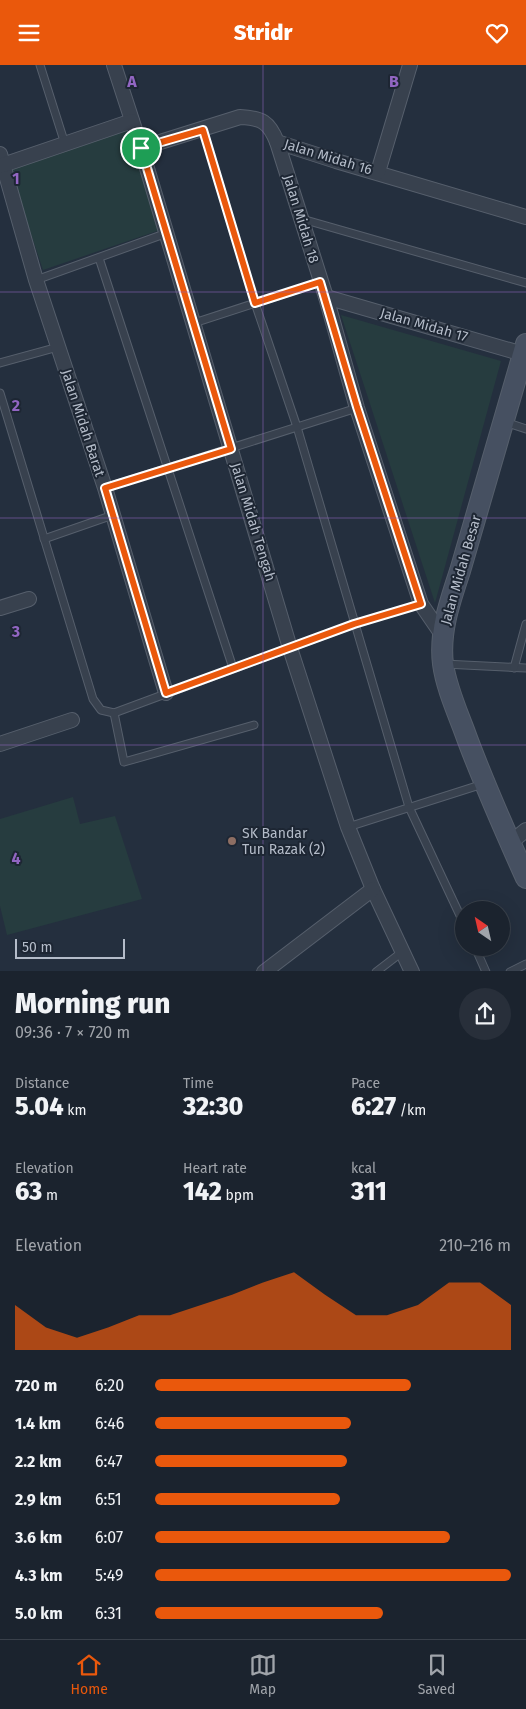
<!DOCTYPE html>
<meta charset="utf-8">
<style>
body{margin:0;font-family:"Fira Sans",sans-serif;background:#282f3a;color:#f1f3f6;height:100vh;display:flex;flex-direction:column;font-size:19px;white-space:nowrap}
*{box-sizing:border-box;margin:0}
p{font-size:16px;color:#a0a4aa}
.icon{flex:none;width:28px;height:28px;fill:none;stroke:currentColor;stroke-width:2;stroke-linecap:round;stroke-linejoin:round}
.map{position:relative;height:906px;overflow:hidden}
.panel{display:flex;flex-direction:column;background:#1b232e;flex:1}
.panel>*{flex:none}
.needle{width:32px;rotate:326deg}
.buttons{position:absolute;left:455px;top:836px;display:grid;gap:10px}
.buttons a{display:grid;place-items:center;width:55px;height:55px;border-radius:50%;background:#1b232e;box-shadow:0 5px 20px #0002,0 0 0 1px #39404a;font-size:25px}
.scale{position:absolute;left:15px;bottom:12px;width:110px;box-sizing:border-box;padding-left:5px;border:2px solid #b4bcc9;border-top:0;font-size:14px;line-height:18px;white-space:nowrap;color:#b4bcc9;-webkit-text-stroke:4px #1d2633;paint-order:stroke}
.pin{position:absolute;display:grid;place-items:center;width:42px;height:42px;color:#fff;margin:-21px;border:2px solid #fff;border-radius:50%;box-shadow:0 1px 5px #0007}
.round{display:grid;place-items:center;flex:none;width:52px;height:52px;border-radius:26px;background:#282f3a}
.head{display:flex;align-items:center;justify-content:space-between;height:85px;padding:0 15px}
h1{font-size:28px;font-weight:800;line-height:38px}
.metrics{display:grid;grid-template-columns:repeat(3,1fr);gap:8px;height:85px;padding:5px 15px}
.metrics div{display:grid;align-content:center}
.metrics b{font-size:25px;font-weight:800}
.metrics small{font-size:14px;font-weight:400}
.metrics p{font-size:14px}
.chart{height:140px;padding:10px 15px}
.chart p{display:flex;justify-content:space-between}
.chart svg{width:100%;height:90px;margin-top:5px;fill:#ea580c;opacity:.7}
ul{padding:0 15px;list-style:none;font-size:16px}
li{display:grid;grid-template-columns:80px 60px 1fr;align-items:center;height:38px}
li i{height:12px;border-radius:6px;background:#ea580c}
header{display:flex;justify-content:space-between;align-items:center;height:65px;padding:0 15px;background:#ea580c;color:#fff;font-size:22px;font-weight:800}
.tabs{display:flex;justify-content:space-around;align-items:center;height:70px;border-top:1px solid #39404a;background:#1b232e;font-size:14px;color:#a0a4aa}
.tabs a{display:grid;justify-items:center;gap:2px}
.tabs .active{color:#ea580c}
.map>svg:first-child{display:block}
</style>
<header><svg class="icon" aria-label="menu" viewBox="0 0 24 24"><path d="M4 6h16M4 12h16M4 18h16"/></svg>Stridr<svg class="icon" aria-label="heart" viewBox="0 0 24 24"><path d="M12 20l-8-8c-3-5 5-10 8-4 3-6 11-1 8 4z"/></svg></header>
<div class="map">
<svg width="526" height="907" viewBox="0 0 526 907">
<rect width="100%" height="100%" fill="#242f3e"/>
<g fill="#263c3f">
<path d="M126,64L160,165L43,205L9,103Z"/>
<path d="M341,250L501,296L435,538Z"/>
<path d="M73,732L80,759L115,751L142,834L7,870L0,841V754Z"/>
</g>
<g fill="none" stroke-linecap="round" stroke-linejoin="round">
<defs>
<g id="lane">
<path d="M40,0L65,79"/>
<path d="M203,65L255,238L297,362L409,742L464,859"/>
<path d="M302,154L526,218"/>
<path d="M99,193L233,603"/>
<path d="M36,215L167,168"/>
<path d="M194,258L320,217"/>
<path d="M0,298L58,282"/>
<path d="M0,328L93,634L101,645L114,648L354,559L421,539"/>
<path d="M505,357L526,364"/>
<path d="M105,423L357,343"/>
<path d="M44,474L113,450"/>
<path d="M444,599L526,603"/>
<path d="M514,603L526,559"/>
<path d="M114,648L124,697L254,660"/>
<path d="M348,762L483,719"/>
<path d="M475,882L486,907"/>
<path d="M376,907L402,887"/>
<path d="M510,907L526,899"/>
</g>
<g id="street">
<path d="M114,0L141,83L290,583L348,762L373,824L412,907"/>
<path d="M277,77L326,232L357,343L421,539L443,571"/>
<path d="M141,83L240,52C262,53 269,57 277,77L336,96L526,152"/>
<path d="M0,89L36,215L105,423L166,628"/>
<path d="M0,101L132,56"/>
<path d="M378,107L410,0"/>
<path d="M326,232L523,289"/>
<path d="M0,543L29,534"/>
<path d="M0,679L72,655"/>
<path d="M510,778L526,765"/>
<path d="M264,907L373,824"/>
</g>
<path id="secondary" d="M526,279L460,506C450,536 439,567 443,599C446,621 456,644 464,665C482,715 504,764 526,813"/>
</defs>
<use href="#lane" stroke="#565f6c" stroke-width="9"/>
<use href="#street" stroke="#565f6c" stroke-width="16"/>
<use href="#secondary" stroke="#565f6c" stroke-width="22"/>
<use href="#lane" stroke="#38414e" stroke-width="7"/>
<use href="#street" stroke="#38414e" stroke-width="14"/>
<use href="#secondary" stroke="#465061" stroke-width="20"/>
</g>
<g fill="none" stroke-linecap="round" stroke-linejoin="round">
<defs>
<path id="route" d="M203,65L255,238L320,217L357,342L421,539L354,559L166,628L105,423L231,384L141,83Z"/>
</defs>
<use href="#route" stroke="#fff" stroke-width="10"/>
<use href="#route" stroke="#ea580c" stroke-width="6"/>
</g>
<path fill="none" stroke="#9266c3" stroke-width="1" stroke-opacity="0.55" d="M263,0V907M0,227H526M0,453H526M0,680H526"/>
<circle fill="#8d6e63" stroke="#1d2633" stroke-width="2" cx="232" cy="776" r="5"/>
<g text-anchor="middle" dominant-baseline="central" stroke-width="4" stroke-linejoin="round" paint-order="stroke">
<g font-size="14" fill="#b4bcc9" stroke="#1d2633">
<text transform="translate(328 92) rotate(17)">Jalan Midah 16</text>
<text transform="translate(301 154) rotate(73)">Jalan Midah 18</text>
<text transform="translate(424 260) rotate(16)">Jalan Midah 17</text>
<text transform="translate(83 358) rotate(72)">Jalan Midah Barat</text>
<text transform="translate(253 457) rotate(73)">Jalan Midah Tengah</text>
<text transform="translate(461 505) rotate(-74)">Jalan Midah Besar</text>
</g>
<g font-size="14" fill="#b4bcc9" stroke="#1d2633" text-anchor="start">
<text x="242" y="768">SK Bandar<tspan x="242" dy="16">Tun Razak (2)</tspan></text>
</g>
</g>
<g font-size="16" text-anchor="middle" font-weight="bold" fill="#9266c3" stroke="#1d2633" stroke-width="4" stroke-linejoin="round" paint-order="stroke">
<text x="132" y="22">A</text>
<text x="394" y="22">B</text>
<text x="16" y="119">1</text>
<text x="16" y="346">2</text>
<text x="16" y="572">3</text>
<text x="16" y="799">4</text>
</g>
</svg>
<div class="buttons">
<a><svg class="needle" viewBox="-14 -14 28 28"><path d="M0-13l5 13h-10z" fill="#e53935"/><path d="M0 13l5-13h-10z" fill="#a0a4aa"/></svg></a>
</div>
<div class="scale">50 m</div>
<div class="pin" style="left:141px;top:83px;background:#1e9e55"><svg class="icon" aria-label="arrive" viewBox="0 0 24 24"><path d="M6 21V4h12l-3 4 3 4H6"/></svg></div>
</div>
<section class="panel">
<div class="head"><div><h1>Morning run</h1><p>09:36 · 7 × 720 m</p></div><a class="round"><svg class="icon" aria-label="share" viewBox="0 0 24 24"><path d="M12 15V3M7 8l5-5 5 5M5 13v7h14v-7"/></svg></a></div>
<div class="metrics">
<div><p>Distance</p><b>5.04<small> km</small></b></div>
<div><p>Time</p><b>32:30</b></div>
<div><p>Pace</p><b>6:27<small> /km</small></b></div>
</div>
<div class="metrics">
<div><p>Elevation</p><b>63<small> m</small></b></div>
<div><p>Heart rate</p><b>142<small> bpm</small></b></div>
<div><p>kcal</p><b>311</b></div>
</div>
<div class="chart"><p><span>Elevation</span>210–216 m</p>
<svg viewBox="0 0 160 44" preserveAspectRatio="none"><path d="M0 44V22L10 33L20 38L30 33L40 27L50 27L60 22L70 17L80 11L90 6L100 17L110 27L120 27L130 22L140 11L150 11L160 22V44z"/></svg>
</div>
<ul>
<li><b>720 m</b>6:20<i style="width:72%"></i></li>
<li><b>1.4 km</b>6:46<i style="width:55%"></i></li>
<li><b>2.2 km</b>6:47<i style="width:54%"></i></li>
<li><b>2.9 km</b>6:51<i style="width:52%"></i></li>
<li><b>3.6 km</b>6:07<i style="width:83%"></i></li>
<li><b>4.3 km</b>5:49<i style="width:100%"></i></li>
<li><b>5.0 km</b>6:31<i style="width:64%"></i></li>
</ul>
</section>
<nav class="tabs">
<a class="active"><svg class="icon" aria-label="home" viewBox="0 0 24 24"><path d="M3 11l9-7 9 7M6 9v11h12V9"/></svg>Home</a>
<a><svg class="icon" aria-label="map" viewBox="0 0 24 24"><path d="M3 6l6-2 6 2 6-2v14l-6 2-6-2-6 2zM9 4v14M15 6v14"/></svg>Map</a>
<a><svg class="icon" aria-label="saved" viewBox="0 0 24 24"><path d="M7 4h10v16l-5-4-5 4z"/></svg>Saved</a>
</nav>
